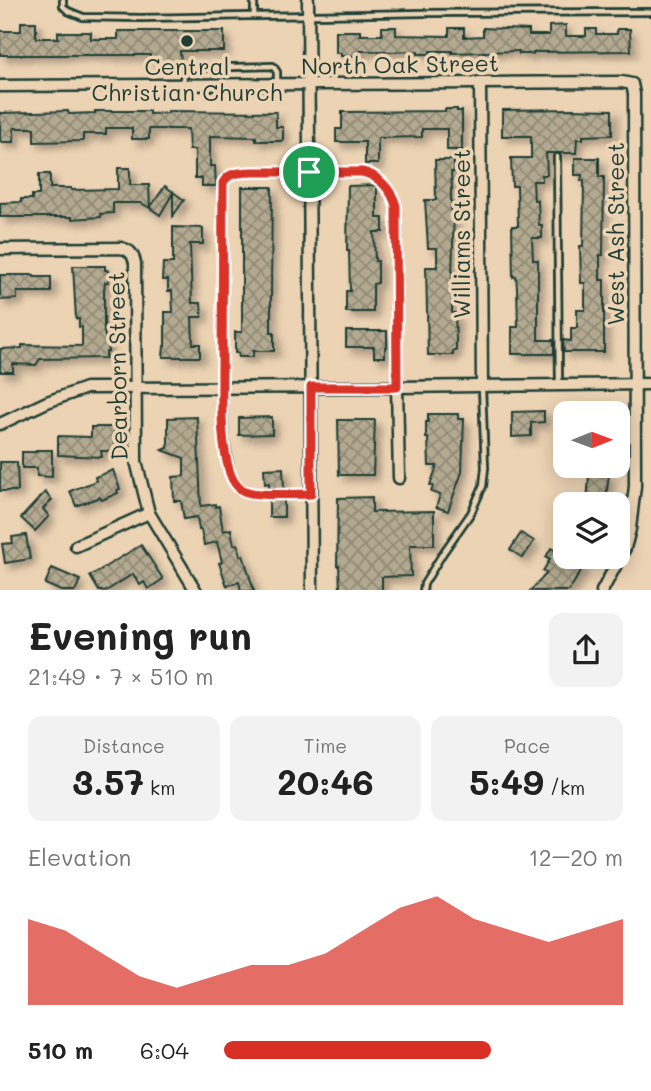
<!DOCTYPE html>
<meta charset="utf-8">
<style>
body{margin:0;font-family:Mali,sans-serif;background:#f2f2f2;color:#222;height:100vh;display:flex;flex-direction:column;font-size:26px;white-space:nowrap}
*{box-sizing:border-box;margin:0}
p{font-size:23px;color:#767676}
.icon{flex:none;width:38px;height:38px;fill:none;stroke:currentColor;stroke-width:2;stroke-linecap:round;stroke-linejoin:round}
.map{position:relative;height:590px;overflow:hidden}
.drawer{display:flex;flex-direction:column;background:#fff;flex:1}
.drawer>*{flex:none}
.needle{width:46px;rotate:89deg}
.tools{position:absolute;left:553px;top:401px;display:grid;gap:14px}
.tools a{display:grid;place-items:center;width:77px;height:77px;border-radius:14px;background:#fff;box-shadow:0 4px 18px #0003;font-size:35px}
.pin{position:absolute;display:grid;place-items:center;width:60px;height:60px;color:#fff;margin:-30px;border:4px solid #fff;border-radius:50%;box-shadow:0 2px 7px #0007}
.round{display:grid;place-items:center;flex:none;width:74px;height:74px;border-radius:14px;background:#f2f2f2}
.head{display:flex;align-items:center;justify-content:space-between;height:119px;padding:0 28px}
h1{font-size:38px;font-weight:700;line-height:52px}
.metrics{display:grid;grid-template-columns:repeat(3,1fr);gap:10px;height:119px;padding:7px 28px}
.metrics div{display:grid;align-content:center;border-radius:14px;background:#f2f2f2;text-align:center}
.metrics b{font-size:35px;font-weight:700}
.metrics small{font-size:19px;font-weight:400}
.metrics p{font-size:19px}
.chart{height:196px;padding:14px 28px}
.chart p{display:flex;justify-content:space-between}
.chart svg{width:100%;height:126px;margin-top:7px;fill:#d93025;opacity:.7}
ul{padding:0 28px;list-style:none;font-size:23px}
li{display:grid;grid-template-columns:112px 84px 1fr;align-items:center;height:52px}
li i{height:18px;border-radius:9px;background:#d93025}
.map>svg:first-child{display:block}
</style>
<div class="map">
<svg width="651" height="591" viewBox="0 0 651 591">
<defs>
<pattern id="building-cross-hatch" width="8" height="8" patternUnits="userSpaceOnUse" patternTransform="scale(1.75)"><rect width="8" height="8" fill="#b3a990"/><path d="M0 0l8 8M0 8l8-8" fill="none" stroke="#918b76"/></pattern>
<filter id="shadow"><feDropShadow dx="5.5" dy="5.5" stdDeviation="3.5" flood-color="#0004"/></filter>
</defs>
<rect width="100%" height="100%" fill="#ecd3b4"/>
<filter id="ink" filterUnits="userSpaceOnUse"><feTurbulence type="fractalNoise" baseFrequency=".0143" numOctaves="2"/><feDisplacementMap in="SourceGraphic" scale="14" xChannelSelector="R" yChannelSelector="G"/><feConvolveMatrix kernelMatrix="1 2 1 2 8 2 1 2 1" color-interpolation-filters="sRGB"/></filter>
<g filter="url(#ink)">
<g fill="url(#building-cross-hatch)" stroke="#1f3d34" stroke-width="2" filter="url(#shadow)">
<path d="M21,22H36V38H58V32H91V39H118V31H224V51H180L181,62H150V55H0V31H21Z"/>
<path d="M566,25V36H586V29H596V34H617V29H630L631,51L533,52V54H519V51L452,53V51H430V54H418V51L385,52V51H360V56H341V53H336V31H360V35H382V27H396V35L449,36V28H464V37L483,36V28L529,30V35H549V26Z"/>
<path d="M445,109H457V111H462V150H447V129H422V137L378,138V164H365V142H336V129H342V112L445,111Z"/>
<path d="M571,109L612,110V135L583,136V139H577L576,153H546L547,175H542V181H533L534,200H538L539,225H542V238H532L533,260H538V340H554V352L553,354H512V327H518L517,288L516,276L513,277L512,226H518L517,186H512L511,158H531V136H502V110Z"/>
<path d="M68,111L69,114L95,113V111H149V114L168,113V111L276,112V127H283V141H256V137L210,136V166H215L216,186H202V178H195V150H189L188,129H149V139H132V128H106V134H83V141L34,142V128H14V142H0V113Z"/>
<path d="M575,158H599V177H604L603,255H600V280H604V352H564L563,340L571,341V328H577V310H585V283H581L580,246H583L584,181H581L582,175H575Z"/>
<path d="M435,160H454V172H451L452,189H451V211H454L452,277H454V291H452V313H455L456,340V351H453V355H428L426,267H437V248H428L425,200H436Z"/>
<path d="M118,168H130V185H149L150,208L141,203H113V213L100,214L101,217L72,219V217H0V203L21,202V199H32V195H39V174H50V188H71V190L118,189Z"/>
<path d="M377,185V218H383V232H374L375,261H378V283L373,284V312H346V291H350L349,251H347L348,186Z"/>
<path d="M165,186L184,200L173,216V193L160,215L150,208Z"/>
<path d="M242,187H272L271,297V332H274V351H253V357H239L238,353H235V332H242Z"/>
<path d="M173,227L203,228V244H190L192,303H201L202,317H192L193,344H200V357H163L164,346H165V312H173L172,291H168V280H162L163,263H173Z"/>
<path d="M73,266H105V270H108V282H105L104,291V332L106,340H108V352H106V358L40,359L36,365L13,364V372H0V349L22,348V345L82,346V327H79V319H76Z"/>
<path d="M0,275H34V277H51V292H17V299L0,300Z"/>
<path d="M346,331H387V347H385V357H374V347H346Z"/>
<path d="M544,411V422L531,423V436L512,437V412Z"/>
<path d="M428,414H458V419H464L462,472L448,511L436,507L440,495L431,492L433,486L430,485L437,466H429L428,438H426V422H428Z"/>
<path d="M197,417L201,506L215,504L216,507L219,506L223,531L231,529L234,545L238,544L240,556L243,555L254,591H241L239,582L227,586L219,563L222,562L217,542L204,545L201,530H199L197,517L184,519L181,501H174L173,477L184,476V458L162,450L168,448V418Z"/>
<path d="M272,417V434L239,435V418Z"/>
<path d="M338,420H375L373,475H339Z"/>
<path d="M91,427H114L115,451H101L102,457L58,455V436L91,437Z"/>
<path d="M36,450H52V477L37,476V468H22V452H36Z"/>
<path d="M0,462H17L18,491H0Z"/>
<path d="M283,468L284,489H269V483L265,484L264,469Z"/>
<path d="M113,470L120,489L117,490L118,493L102,500L100,497L76,506L70,491L96,481L95,477Z"/>
<path d="M589,474L609,475L605,504H587Z"/>
<path d="M45,492L52,500L43,509L49,516L35,531L21,518Z"/>
<path d="M372,497V512L434,511V545H410L411,576L382,577V591H340L339,566H337L338,498Z"/>
<rect x="269" y="499" width="15" height="18"/>
<path d="M521,533L534,541L523,558L510,550Z"/>
<path d="M26,535L30,559L5,563L2,544L13,543L12,537Z"/>
<path d="M565,538V556H583L579,564L583,567L569,591H530L547,573L543,571L550,559L546,557L551,548L558,552Z"/>
<path d="M141,545L163,579L148,589L144,582L140,585L133,574L106,591H99L90,576Z"/>
<path d="M52,568L80,580L75,591H61L45,584Z"/>
</g>
<g fill="none" stroke-linecap="round" stroke-linejoin="round">
<defs>
<g id="service">
<path d="M63,0V6L68,11L83,17L141,18L424,13L651,12"/>
<path d="M254,3V16"/>
<path d="M183,84L184,72L195,68L273,66L277,72V84"/>
<path d="M557,157L559,385"/>
<path d="M310,494H256L244,491L236,484L231,474L225,439L222,387L223,183L227,177L232,174L251,172H362C379,176 392,190 396,206L397,386"/>
<path d="M423,591L424,584L443,553L471,513L483,486L485,468L482,387"/>
</g>
<g id="minor">
<path d="M308,0L312,591"/>
<path d="M480,82L482,386"/>
<path d="M0,86L622,82L632,84L634,94L635,486L630,529L625,548L602,591"/>
<path d="M0,249L121,248C130,250 133,254 135,263L136,461L149,513L196,591"/>
<path d="M397,387L399,478"/>
<path d="M0,424L47,402L86,388L397,387L651,384"/>
<path d="M76,546L149,513"/>
</g>
</defs>
<use href="#service" stroke="#1f3d34" stroke-width="10"/>
<use href="#minor" stroke="#1f3d34" stroke-width="15"/>
<use href="#service" stroke="#ecd3b4" stroke-width="4.5"/>
<use href="#minor" stroke="#ecd3b4" stroke-width="10"/>
</g>
</g>
<g fill="none" stroke-linecap="round" stroke-linejoin="round" filter="url(#ink)">
<defs>
<path id="route" d="M251,172H362C378,175 392,190 396,206L397,387H311V494C296,494 254,497 242,490C236,486 232,479 230,473C220,443 222,402 222,371C222,309 223,246 223,183C229,172 239,173 251,172Z"/>
</defs>
<use href="#route" stroke="#fff" stroke-width="14"/>
<use href="#route" stroke="#d93025" stroke-width="9"/>
</g>
<circle fill="#1f3d34" stroke="#ecd3b4" stroke-width="2.5" cx="187" cy="41" r="7"/>
<g text-anchor="middle" dominant-baseline="central" stroke-width="7" stroke-linejoin="round" paint-order="stroke">
<g font-size="23" fill="#1f3d34" stroke="#ecd3b4">
<text transform="translate(400 64) rotate(-1)">North Oak Street</text>
<text transform="translate(461 234) rotate(-90)">Williams Street</text>
<text transform="translate(615 234) rotate(-90)">West Ash Street</text>
<text transform="translate(117 366) rotate(-91)">Dearborn Street</text>
</g>
<g font-size="23" fill="#1f3d34" stroke="#ecd3b4">
<text x="187" y="66">Central<tspan x="187" dy="26">Christian Church</tspan></text>
</g>
</g>
</svg>
<div class="tools">
<a><svg class="needle" viewBox="-14 -14 28 28"><path d="M0-13l5 13h-10z" fill="#e53935"/><path d="M0 13l5-13h-10z" fill="#767676"/></svg></a>
<a><svg class="icon" aria-label="layers" viewBox="0 0 24 24"><path d="M12 4l9 5-9 5-9-5zM3 14l9 5 9-5"/></svg></a>
</div>
<div class="pin" style="left:309px;top:172px;background:#1e9e55"><svg class="icon" aria-label="arrive" viewBox="0 0 24 24"><path d="M6 21V4h12l-3 4 3 4H6"/></svg></div>
</div>
<section class="drawer">
<div class="head"><div><h1>Evening run</h1><p>21:49 · 7 × 510 m</p></div><a class="round"><svg class="icon" aria-label="share" viewBox="0 0 24 24"><path d="M12 15V3M7 8l5-5 5 5M5 13v7h14v-7"/></svg></a></div>
<div class="metrics">
<div><p>Distance</p><b>3.57<small> km</small></b></div>
<div><p>Time</p><b>20:46</b></div>
<div><p>Pace</p><b>5:49<small> /km</small></b></div>
</div>
<div class="chart"><p><span>Elevation</span>12–20 m</p>
<svg viewBox="0 0 160 44" preserveAspectRatio="none"><path d="M0 44V14L10 18L20 26L30 34L40 38L50 34L60 30L70 30L80 26L90 18L100 10L110 6L120 14L130 18L140 22L150 18L160 14V44z"/></svg>
</div>
<ul>
<li><b>510 m</b>6:04<i style="width:67%"></i></li>
</ul>
</section>
